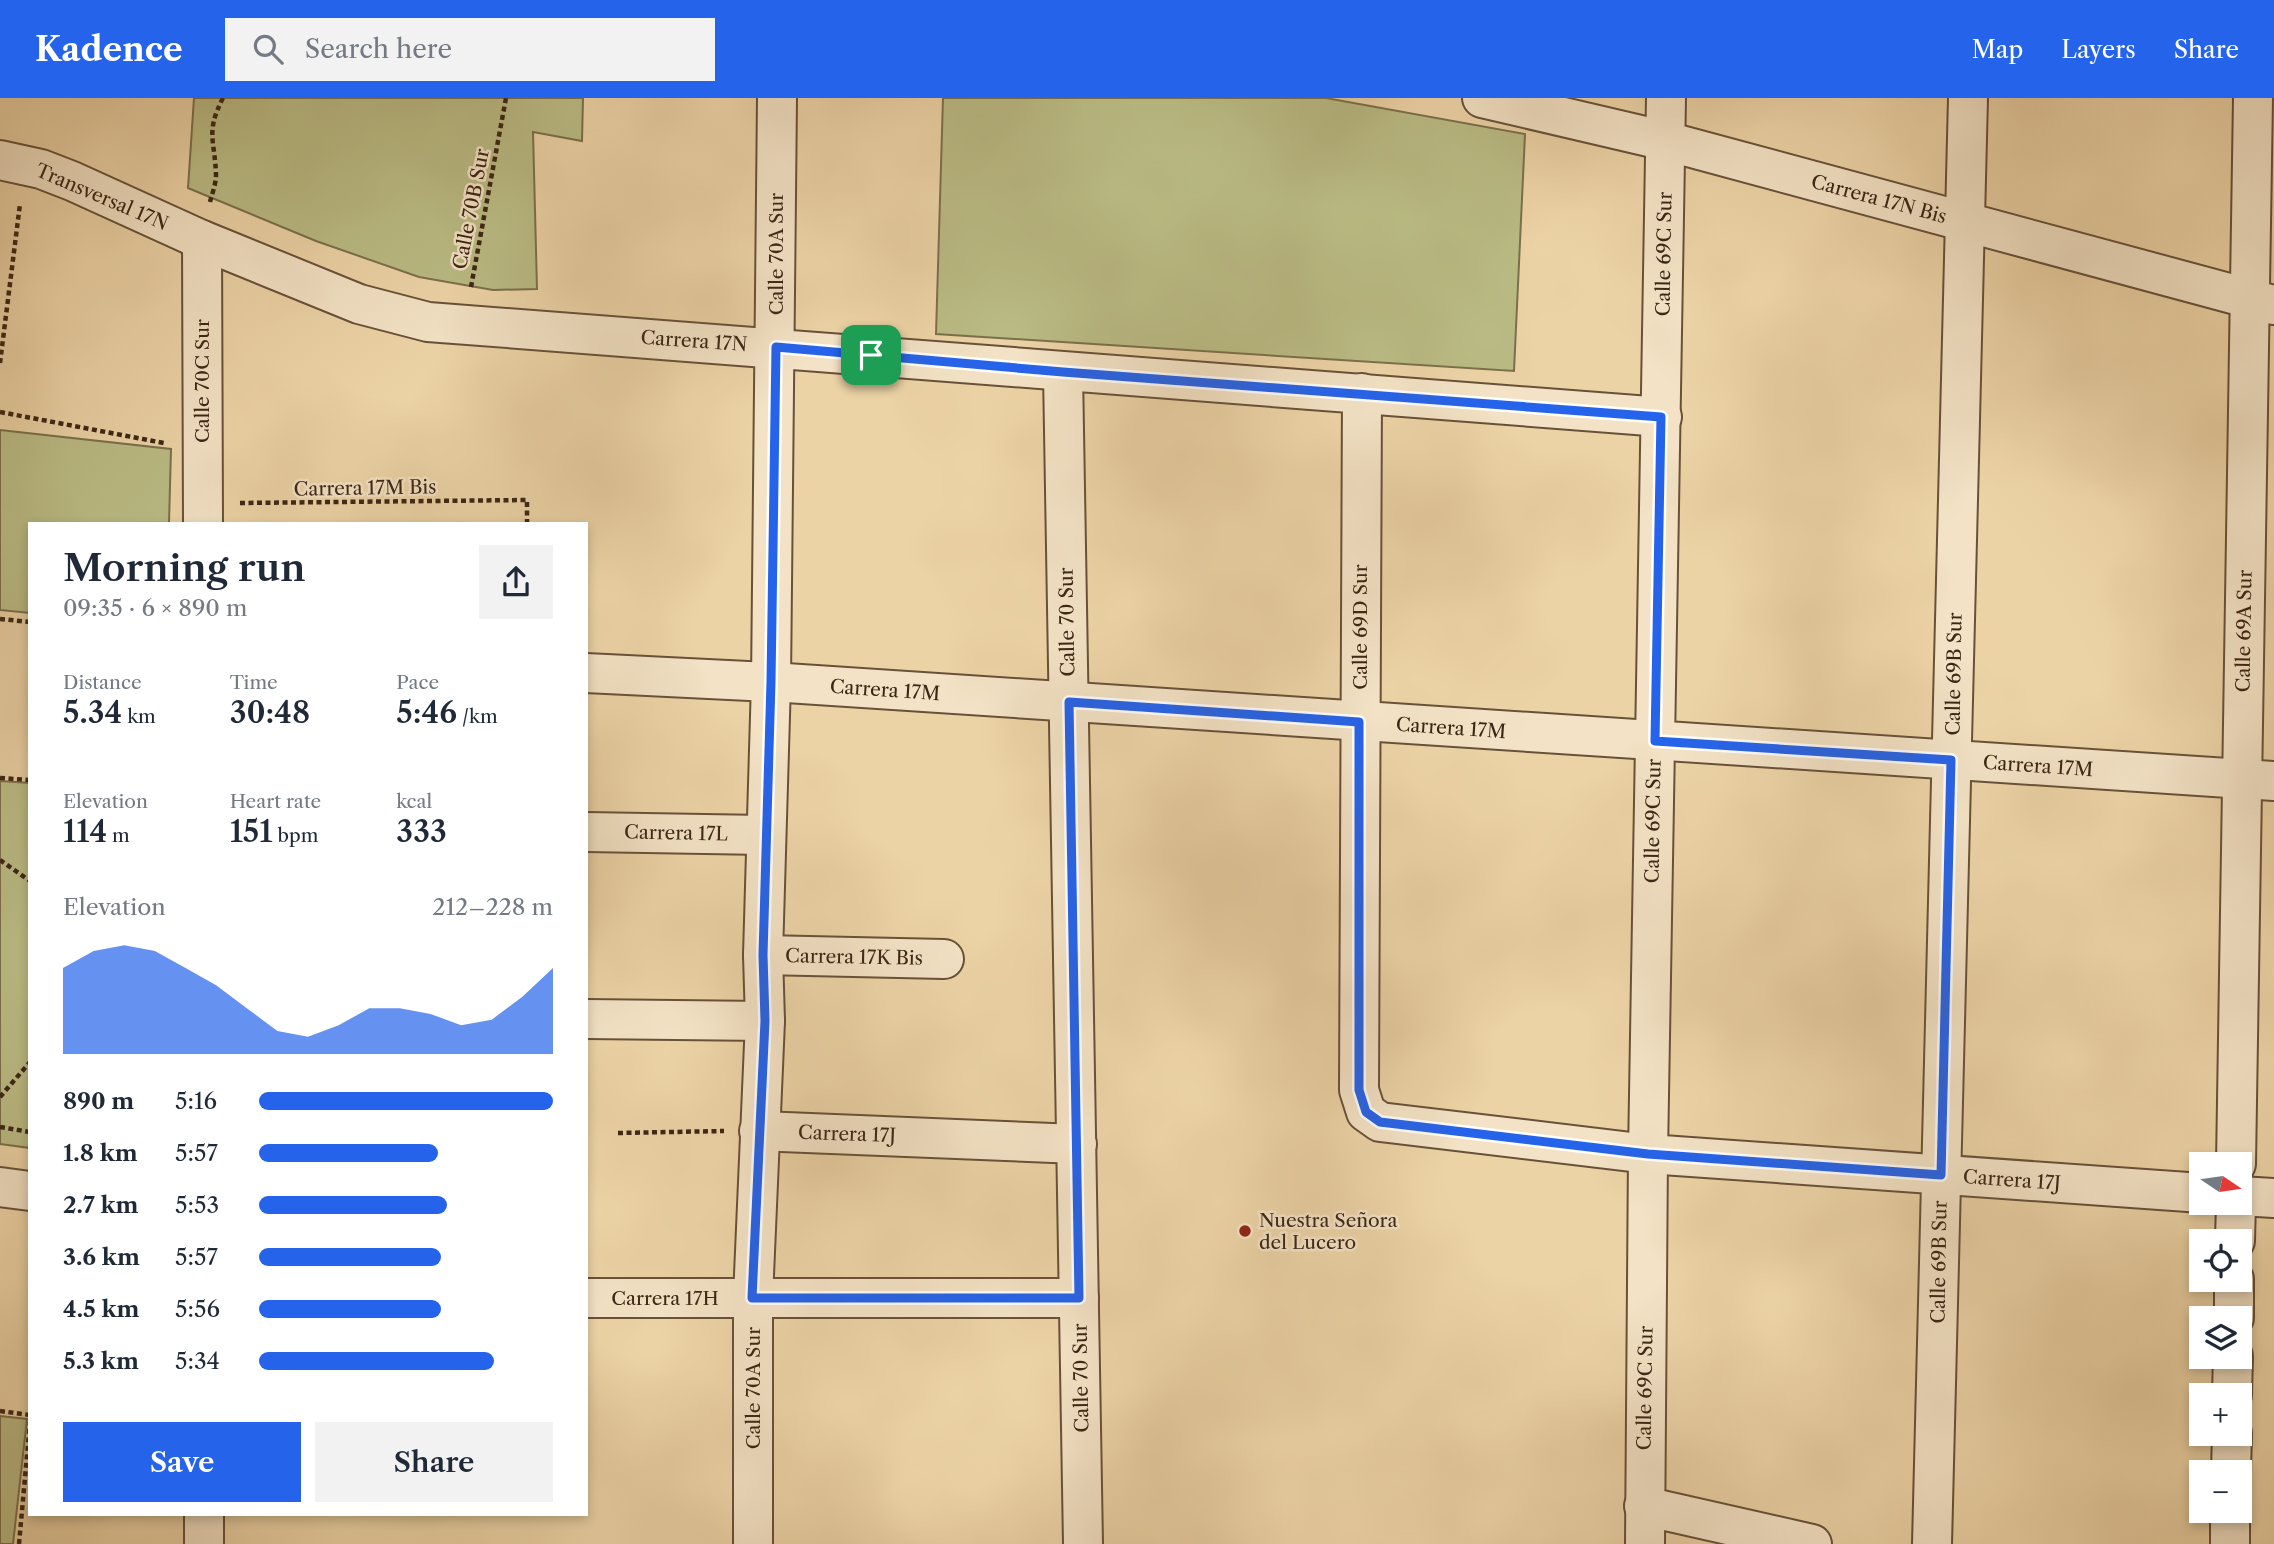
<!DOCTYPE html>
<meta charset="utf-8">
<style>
body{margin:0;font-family:"Libre Caslon Text",serif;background:#f2f2f3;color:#1f2937;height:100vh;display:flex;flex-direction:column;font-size:26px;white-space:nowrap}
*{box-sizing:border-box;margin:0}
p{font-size:23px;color:#747a83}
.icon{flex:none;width:38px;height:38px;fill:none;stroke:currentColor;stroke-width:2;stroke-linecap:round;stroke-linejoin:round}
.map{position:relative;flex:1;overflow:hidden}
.side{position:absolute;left:28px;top:424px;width:560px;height:994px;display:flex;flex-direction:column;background:#fff;border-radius:0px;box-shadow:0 4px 10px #0003}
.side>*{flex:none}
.needle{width:46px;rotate:103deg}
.tools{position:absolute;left:2189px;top:1054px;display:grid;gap:14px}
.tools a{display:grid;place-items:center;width:63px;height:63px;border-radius:0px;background:#fff;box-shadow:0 4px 10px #0003;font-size:35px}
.pin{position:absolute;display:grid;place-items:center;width:60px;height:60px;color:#fff;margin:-30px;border-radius:14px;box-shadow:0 4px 10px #0006}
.round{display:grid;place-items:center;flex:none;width:74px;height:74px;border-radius:0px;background:#f2f2f3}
.headline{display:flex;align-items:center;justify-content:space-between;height:119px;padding:0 35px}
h1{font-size:38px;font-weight:600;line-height:52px}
.metrics{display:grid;grid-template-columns:repeat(3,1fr);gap:10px;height:119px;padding:7px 35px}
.metrics div{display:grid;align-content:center}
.metrics b{font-size:30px;font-weight:600}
.metrics small{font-size:19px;font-weight:400}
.metrics p{font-size:19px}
.chart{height:196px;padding:14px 35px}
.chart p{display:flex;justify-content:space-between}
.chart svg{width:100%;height:126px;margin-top:7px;fill:#2563eb;opacity:.7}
.action{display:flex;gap:14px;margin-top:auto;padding:14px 35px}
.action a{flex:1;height:80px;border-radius:0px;background:#2563eb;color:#fff;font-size:28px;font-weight:600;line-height:80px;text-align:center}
.action a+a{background:#f2f2f3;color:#1f2937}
ul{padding:0 35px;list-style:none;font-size:23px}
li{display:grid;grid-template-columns:112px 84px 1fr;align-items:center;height:52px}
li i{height:18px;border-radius:9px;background:#2563eb}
header{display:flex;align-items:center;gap:42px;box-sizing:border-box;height:98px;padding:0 35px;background:#2563eb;color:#fff}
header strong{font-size:33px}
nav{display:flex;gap:38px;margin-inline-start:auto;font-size:24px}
.search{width:490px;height:63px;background:#f2f2f3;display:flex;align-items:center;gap:18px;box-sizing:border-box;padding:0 24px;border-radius:0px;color:#747a83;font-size:26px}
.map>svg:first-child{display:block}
</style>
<header>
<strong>Kadence</strong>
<div class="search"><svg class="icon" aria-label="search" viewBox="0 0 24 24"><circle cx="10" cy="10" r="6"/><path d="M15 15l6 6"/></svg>Search here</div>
<nav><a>Map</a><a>Layers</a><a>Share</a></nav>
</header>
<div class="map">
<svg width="2274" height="1446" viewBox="0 0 2274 1446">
<rect width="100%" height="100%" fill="#ecd3a6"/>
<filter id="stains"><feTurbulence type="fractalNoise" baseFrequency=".00286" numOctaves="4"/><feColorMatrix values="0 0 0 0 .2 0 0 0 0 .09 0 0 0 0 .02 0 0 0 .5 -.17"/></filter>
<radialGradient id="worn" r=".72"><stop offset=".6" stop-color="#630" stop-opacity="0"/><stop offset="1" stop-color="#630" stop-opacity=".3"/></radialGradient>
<g fill="#babb84" stroke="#7b704c" stroke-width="2">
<path d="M194,0H583L582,43L533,34L537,191L493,192L419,179L316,143L188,90Z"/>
<path d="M943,0H1326L1525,36L1514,273L936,236Z"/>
<path d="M0,332L171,351L169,425H30V515L0,512Z"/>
<path d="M0,683L30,685V1050L0,1046Z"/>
<path d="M0,1318L27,1321L13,1446H0Z"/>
</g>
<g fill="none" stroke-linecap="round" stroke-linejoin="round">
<defs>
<g id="minor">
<path d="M1482,0L1666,43L2273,207"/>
<path d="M0,62L41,71L72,83L202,142L359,206L428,224L1662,319"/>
<path d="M202,142L203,425"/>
<path d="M1063,274L1083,1446"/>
<path d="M1362,295L1359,992L1366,1014L1380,1024L1648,1056L2202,1095"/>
<path d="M586,575L771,584L2274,683"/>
<path d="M586,734L766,737"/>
<path d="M763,857L944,861"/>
<path d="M586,921L765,923"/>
<path d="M759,1033L1077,1046"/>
<path d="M2236,1066L2253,0"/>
<path d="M0,1089L30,1093"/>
<path d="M2240,1098L2274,1100"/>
<path d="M2235,1143L2236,1104"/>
<path d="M586,1200H1079"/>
<path d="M2234,1220V1181"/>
<path d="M2232,1297L2233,1258"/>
<path d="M2231,1374L2232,1335"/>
<path d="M1644,1408L1812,1446"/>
<path d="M204,1416V1446"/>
<path d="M753,1446V1200L765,923L763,857L771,584L777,0"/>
<path d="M1645,1446L1648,1056L1666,0"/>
<path d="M1932,1446L1968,0"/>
<path d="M2230,1446V1412"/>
</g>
</defs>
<use href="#minor" stroke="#685139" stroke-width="42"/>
<g stroke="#3c2615" stroke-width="4.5" stroke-dasharray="5 3.5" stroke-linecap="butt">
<path d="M210,104C212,96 216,86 216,77C215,42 205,35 223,0"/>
<path d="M471,189L506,0"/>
<path d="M0,265L20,106"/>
<path d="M0,314L164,345"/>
<path d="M240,405L527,402V425"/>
<path d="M0,521L30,524"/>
<path d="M0,680L30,682"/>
<path d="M0,762L30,783"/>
<path d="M0,999L30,964"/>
<path d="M0,1029L30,1034"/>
<path d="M618,1035L724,1033"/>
<path d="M0,1313L30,1317"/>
<path d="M19,1446L30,1324"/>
</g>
<use href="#minor" stroke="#f3e2c5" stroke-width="38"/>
</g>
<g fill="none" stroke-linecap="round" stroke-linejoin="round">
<defs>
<path id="route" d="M776,249L1063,274L1661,319L1655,643L1951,662L1941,1077L1648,1056L1380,1024L1366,1014L1359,992V624L1069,604L1079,1200H752L765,923L763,857L771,584Z"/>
</defs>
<use href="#route" stroke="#fff" stroke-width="14"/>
<use href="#route" stroke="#2563eb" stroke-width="9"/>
</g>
<circle fill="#8f2418" stroke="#f3e2c5" stroke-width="2.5" cx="1245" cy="1133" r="7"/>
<g text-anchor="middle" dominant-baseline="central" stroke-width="5" stroke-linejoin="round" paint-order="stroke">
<g font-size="19" fill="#3c2615" stroke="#f3e2c5">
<text transform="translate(102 99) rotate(23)">Transversal 17N</text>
<text transform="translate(1879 101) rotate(15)">Carrera 17N Bis</text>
<text transform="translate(471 111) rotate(-79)">Calle 70B Sur</text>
<text transform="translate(776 156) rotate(-90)">Calle 70A Sur</text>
<text transform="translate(1664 156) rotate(-89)">Calle 69C Sur</text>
<text transform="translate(694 243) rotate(4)">Carrera 17N</text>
<text transform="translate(202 283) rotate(-90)">Calle 70C Sur</text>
<text transform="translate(365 390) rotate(-1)">Carrera 17M Bis</text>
<text transform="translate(1067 524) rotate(-91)">Calle 70 Sur</text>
<text transform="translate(1360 529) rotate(-90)">Calle 69D Sur</text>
<text transform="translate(2244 533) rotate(-89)">Calle 69A Sur</text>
<text transform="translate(1954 576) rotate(-89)">Calle 69B Sur</text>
<text transform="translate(885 592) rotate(4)">Carrera 17M</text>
<text transform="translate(1451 630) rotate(4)">Carrera 17M</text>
<text transform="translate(2038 668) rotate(4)">Carrera 17M</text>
<text transform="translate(1653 723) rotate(-89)">Calle 69C Sur</text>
<text transform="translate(676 735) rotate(1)">Carrera 17L</text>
<text transform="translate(854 859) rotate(1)">Carrera 17K Bis</text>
<text transform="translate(847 1036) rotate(2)">Carrera 17J</text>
<text transform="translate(2012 1082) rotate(4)">Carrera 17J</text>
<text transform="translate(1939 1164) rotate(-89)">Calle 69B Sur</text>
<text x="665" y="1200">Carrera 17H</text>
<text transform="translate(1081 1280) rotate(-91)">Calle 70 Sur</text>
<text transform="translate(753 1290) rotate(-90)">Calle 70A Sur</text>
<text transform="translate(1645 1290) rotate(-89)">Calle 69C Sur</text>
</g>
<g font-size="19" fill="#3c2615" stroke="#f3e2c5" text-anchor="start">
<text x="1259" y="1122">Nuestra Señora<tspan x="1259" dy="22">del Lucero</tspan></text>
</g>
</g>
<rect width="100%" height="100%" filter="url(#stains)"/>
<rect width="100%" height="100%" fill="url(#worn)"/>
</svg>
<div class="tools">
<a><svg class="needle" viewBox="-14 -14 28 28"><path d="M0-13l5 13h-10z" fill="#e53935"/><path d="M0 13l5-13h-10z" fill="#747a83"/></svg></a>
<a><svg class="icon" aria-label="locate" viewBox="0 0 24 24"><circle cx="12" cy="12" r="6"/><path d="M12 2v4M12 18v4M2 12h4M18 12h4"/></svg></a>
<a><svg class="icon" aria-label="layers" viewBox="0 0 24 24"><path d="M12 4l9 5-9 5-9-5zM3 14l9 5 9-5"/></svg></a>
<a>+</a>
<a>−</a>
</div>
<div class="pin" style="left:871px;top:257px;background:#1e9e55"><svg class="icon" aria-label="arrive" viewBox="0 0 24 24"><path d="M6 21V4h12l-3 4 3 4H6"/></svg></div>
<section class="side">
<div class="headline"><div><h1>Morning run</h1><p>09:35 · 6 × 890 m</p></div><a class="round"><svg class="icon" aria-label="share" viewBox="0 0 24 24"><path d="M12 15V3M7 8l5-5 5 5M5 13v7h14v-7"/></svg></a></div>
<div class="metrics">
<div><p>Distance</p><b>5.34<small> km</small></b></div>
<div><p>Time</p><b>30:48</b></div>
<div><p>Pace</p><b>5:46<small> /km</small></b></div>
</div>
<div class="metrics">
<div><p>Elevation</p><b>114<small> m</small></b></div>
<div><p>Heart rate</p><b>151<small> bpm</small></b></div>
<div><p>kcal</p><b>333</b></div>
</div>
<div class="chart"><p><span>Elevation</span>212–228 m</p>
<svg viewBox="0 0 160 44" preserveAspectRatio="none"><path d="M0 44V14L10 8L20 6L30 8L40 14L50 20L60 28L70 36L80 38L90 34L100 28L110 28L120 30L130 34L140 32L150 24L160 14V44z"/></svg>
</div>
<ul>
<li><b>890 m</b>5:16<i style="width:100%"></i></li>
<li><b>1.8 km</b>5:57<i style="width:61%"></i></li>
<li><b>2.7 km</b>5:53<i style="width:64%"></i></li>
<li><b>3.6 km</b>5:57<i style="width:62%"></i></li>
<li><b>4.5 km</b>5:56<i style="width:62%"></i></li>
<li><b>5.3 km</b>5:34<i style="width:80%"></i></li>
</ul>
<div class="action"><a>Save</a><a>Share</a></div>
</section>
</div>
